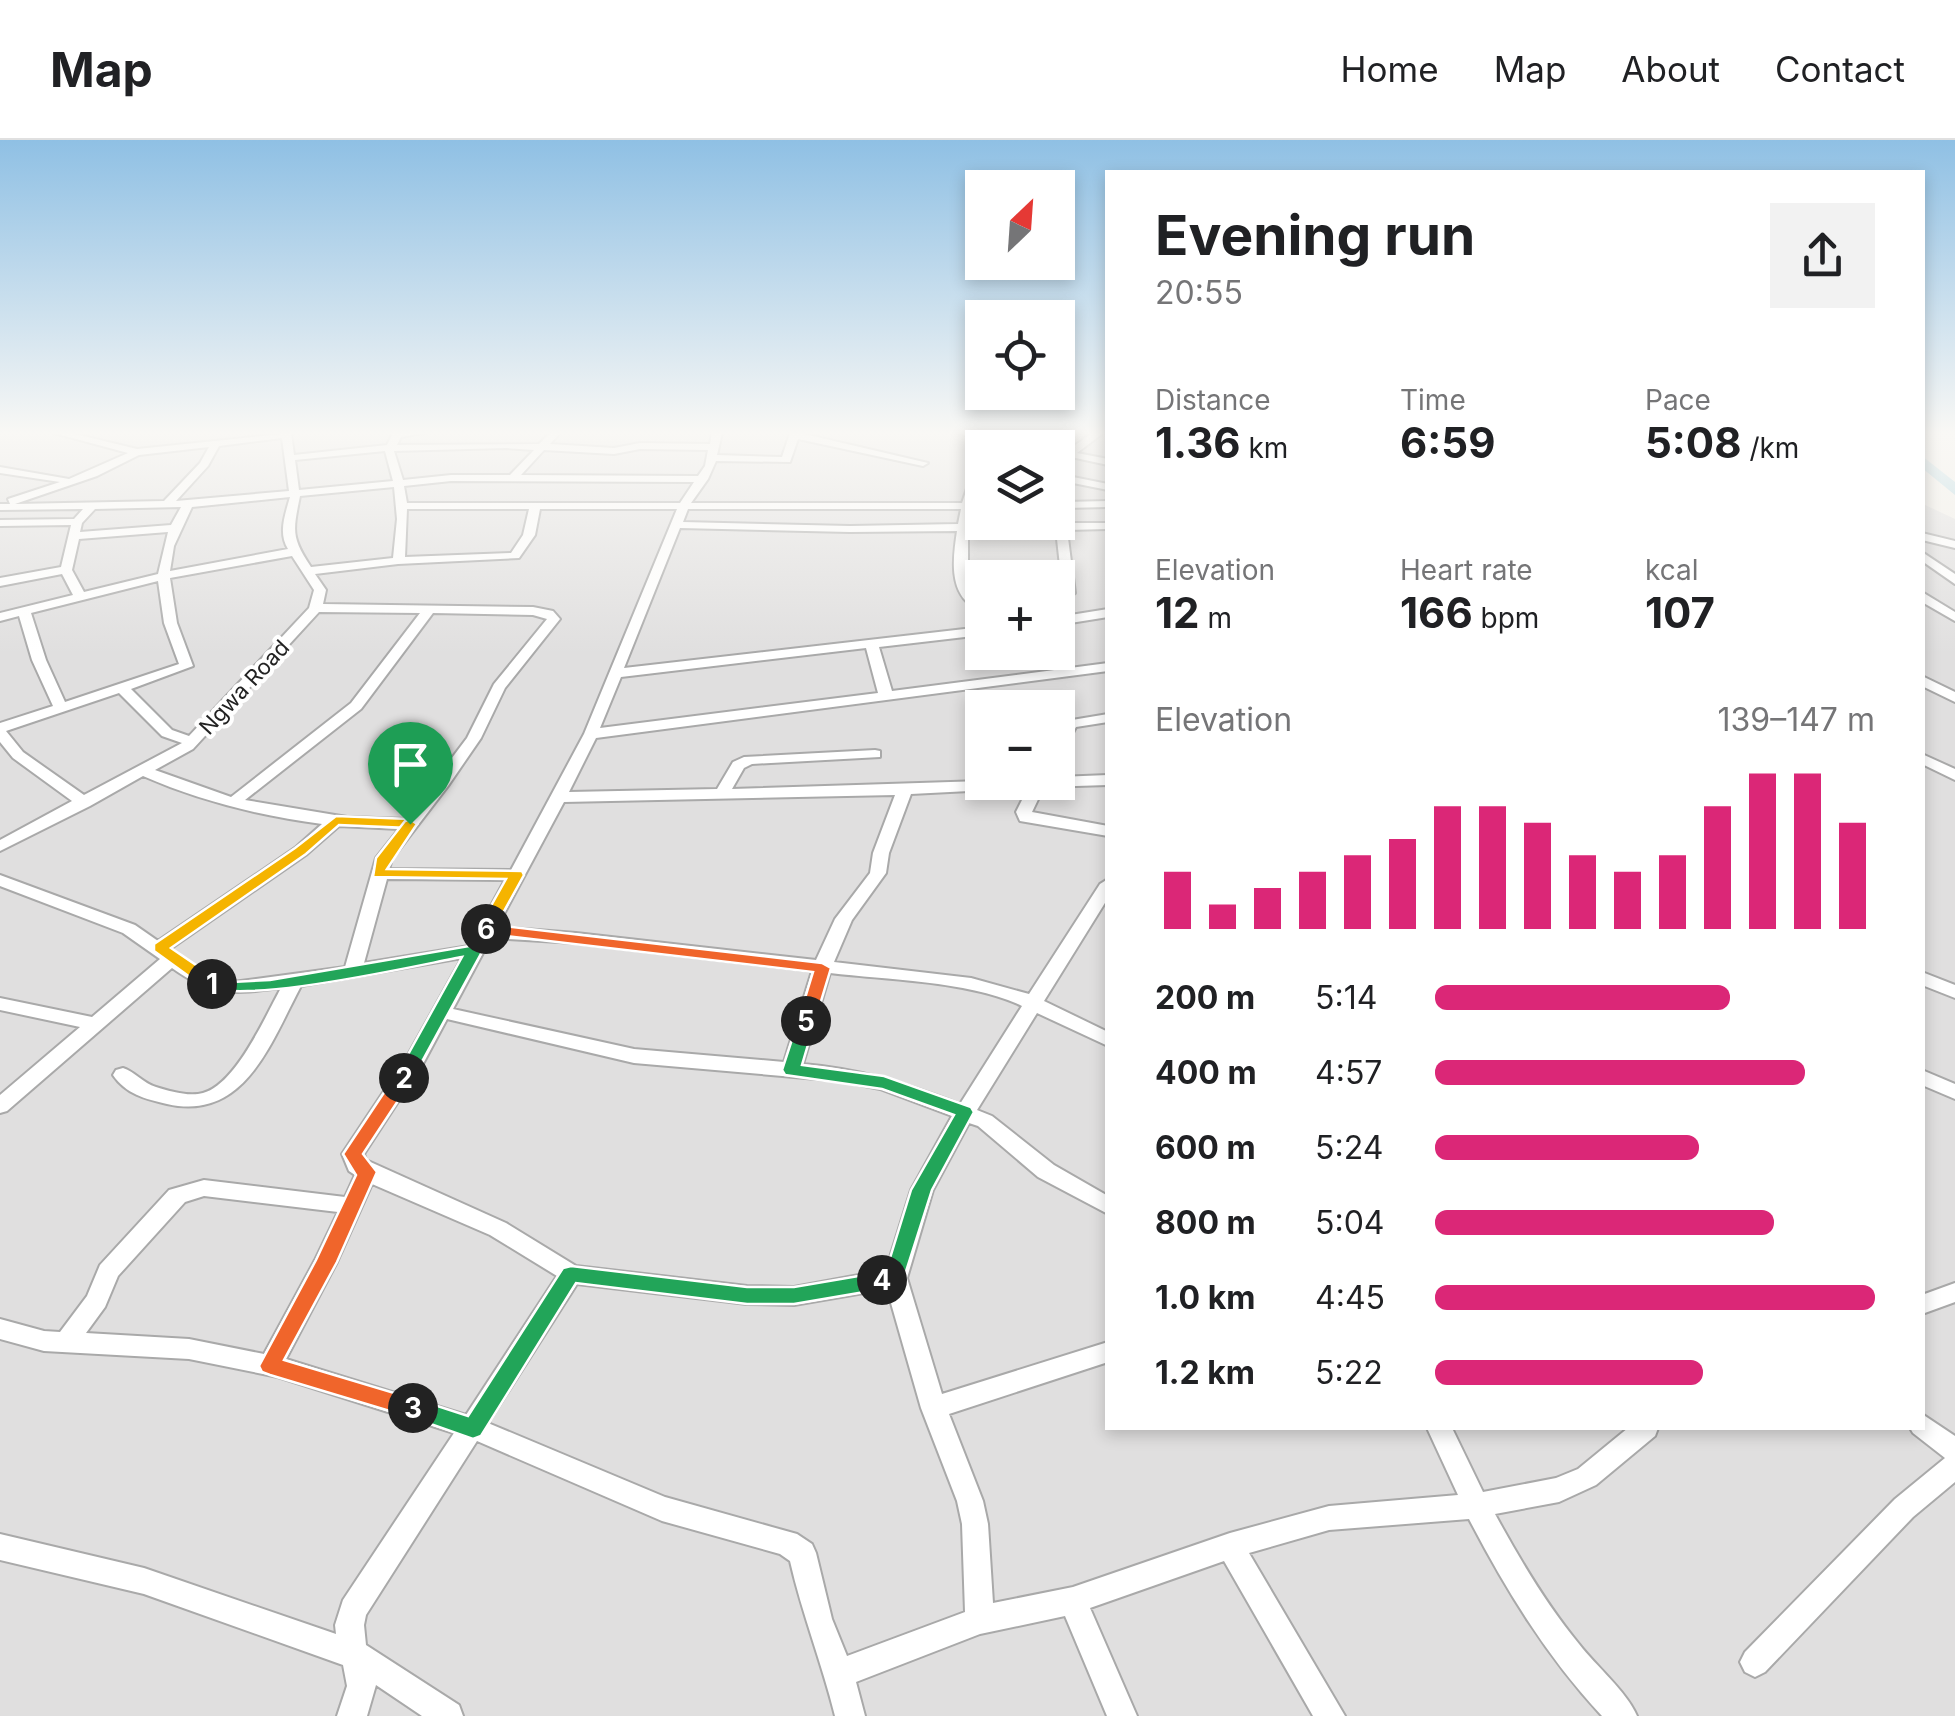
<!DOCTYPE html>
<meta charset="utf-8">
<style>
body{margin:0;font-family:Inter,sans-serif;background:#f2f2f2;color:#202124;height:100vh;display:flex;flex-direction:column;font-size:38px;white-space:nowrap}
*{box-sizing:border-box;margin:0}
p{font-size:32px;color:#757577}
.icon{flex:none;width:55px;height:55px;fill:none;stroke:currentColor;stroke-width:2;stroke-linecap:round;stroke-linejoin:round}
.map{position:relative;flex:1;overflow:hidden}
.sheet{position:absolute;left:1105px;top:30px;width:820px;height:1260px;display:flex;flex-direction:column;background:#fff;border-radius:0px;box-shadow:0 5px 15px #0003}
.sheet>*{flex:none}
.needle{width:65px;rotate:25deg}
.buttons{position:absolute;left:965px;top:30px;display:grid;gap:20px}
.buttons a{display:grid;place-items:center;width:110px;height:110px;border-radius:0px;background:#fff;box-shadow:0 5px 15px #0003;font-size:50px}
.pin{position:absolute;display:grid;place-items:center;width:85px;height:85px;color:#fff;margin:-102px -42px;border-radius:50% 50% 50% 0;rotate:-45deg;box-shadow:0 0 10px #0007}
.pin .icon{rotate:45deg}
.km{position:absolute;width:50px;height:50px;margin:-25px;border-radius:50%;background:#222;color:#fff;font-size:28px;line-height:50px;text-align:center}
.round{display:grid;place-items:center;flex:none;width:105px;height:105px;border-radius:0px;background:#f2f2f2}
.overview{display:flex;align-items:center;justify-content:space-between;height:170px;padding:0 50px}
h1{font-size:55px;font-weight:700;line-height:75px}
.metrics{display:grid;grid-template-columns:repeat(3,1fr);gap:15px;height:170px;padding:10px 50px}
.metrics div{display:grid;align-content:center}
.metrics b{font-size:42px;font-weight:700}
.metrics small{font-size:28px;font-weight:400}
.metrics p{font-size:28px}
.chart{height:280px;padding:20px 50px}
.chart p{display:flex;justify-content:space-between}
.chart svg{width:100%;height:180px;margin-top:10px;stroke:#db2777;stroke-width:6}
ul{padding:0 50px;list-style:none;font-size:32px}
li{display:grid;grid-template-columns:160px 120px 1fr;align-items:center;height:75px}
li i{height:25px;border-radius:12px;background:#db2777}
header{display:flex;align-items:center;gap:60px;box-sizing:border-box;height:140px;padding:0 50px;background:#fff;border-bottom:2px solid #e0e0e0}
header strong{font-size:48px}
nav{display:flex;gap:55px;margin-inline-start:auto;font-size:35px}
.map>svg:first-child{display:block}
</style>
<header>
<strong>Map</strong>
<nav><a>Home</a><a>Map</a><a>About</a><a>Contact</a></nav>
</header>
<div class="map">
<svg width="1955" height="1576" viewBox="0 0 1955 1576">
<rect width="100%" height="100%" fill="#f2efe9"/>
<path fill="#e0dfdf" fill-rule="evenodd" d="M0,293H1107L1108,1288H1922L1923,364L1955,379V1576H0ZM982,308H1058V382H982ZM982,438H1058V512H982ZM982,568H1058V642H982Z"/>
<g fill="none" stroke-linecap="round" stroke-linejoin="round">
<path fill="#aad3df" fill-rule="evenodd" d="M1922,316L1955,342V355L1922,328Z"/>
<defs>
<g id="minor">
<path d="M54,293H71L137,309L291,293L294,315L387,305L393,293H424L401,297L397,305L539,304L550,293H560L550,304L614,308L640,303L710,304L712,293H722L717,315L782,317L790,293H800L928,323L923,326L798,299L790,322L716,321L708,339L691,363H962L971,337L982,324V335L973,363H982V369H971L969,384L1056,383L1058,353L1063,356L1064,362L1108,361V367L1065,368L1067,383H1108V389L1067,390L1075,453L1069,457L1063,453L1056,390L968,391V444L981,464L975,468C948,453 953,417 957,391L850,392L680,388L624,528L982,487V495L879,507L892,551L1108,523V531L596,598L569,652L717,649L733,622L744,617L875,610L880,611V617L752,624L744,628L732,649L982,641L1058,642V637L1108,635V645L1044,647L1032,672L1108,686V696L1020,681L1016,672L1028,648L911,654L889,713L886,733L852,780L834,822L971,838L1029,854L1100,744L1108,739V758L1044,861L1108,892V906L1037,873L977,970L992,976L1054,1025L1108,1056V1074L1038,1037L978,986L969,983L933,1050L907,1138L942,1254L1108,1202V1222L949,1274L983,1361L988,1384L993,1463L1073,1447L1230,1393L1329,1366L1458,1355L1427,1288H1452L1483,1352L1556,1338L1578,1329L1628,1288H1658L1655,1296L1596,1345L1559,1362L1495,1374C1520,1420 1546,1464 1579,1504C1596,1526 1627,1552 1637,1576H1602C1547,1517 1506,1450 1469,1379L1329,1390L1249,1413L1345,1576H1313L1224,1421L1090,1468L1137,1576H1107L1065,1476L980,1494L856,1542L865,1576H835C822,1523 802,1474 790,1421L780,1414L662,1381L477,1301L366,1475L364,1485L366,1505L459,1565L463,1576H422L376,1545L367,1576H337L347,1546L343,1525L144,1454L0,1420V1394L144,1428L336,1494L335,1485L343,1460L454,1293L278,1237L189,1219L44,1211L0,1199V1179L44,1191L60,1192L87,1156L100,1125L169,1050L204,1040L345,1057L355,1035L349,1031L342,1014L408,915L462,818L301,846C271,902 245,982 167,964C145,959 126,954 113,935L116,930L123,928C135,932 143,943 156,947C169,951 189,957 203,953C236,944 265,877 281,848C234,854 212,857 172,828L7,971L0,973V955L80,887L0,870V858L92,877L160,819L123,793L0,746V735L135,785L158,801L295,708L322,684C261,676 200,661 143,636L90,666L0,711V700L72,661L13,618L0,602V583L53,566L32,520L19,476L0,481V473L73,455L62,434L0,446V438L61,427L71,385L0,386V380L74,379L83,369L0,370V364H10L8,359L60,342L0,333V327L69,339L128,313ZM282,298L289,351L176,361L208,326L219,306ZM209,307L200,323L164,361L15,364L97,336L139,315ZM506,308L534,310L510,335H451L403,340L394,311ZM640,309L708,310L705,326L698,336L521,335L544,310L614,314ZM385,311L393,341L299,350L295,320ZM451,341L694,342L680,363H407L404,346ZM394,347L397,379L393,418L311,427C291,397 293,391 300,356ZM290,357C285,375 278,393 288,409L170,431L174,406L192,367ZM181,367L171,385L80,392L82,383L95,369ZM407,369H529L523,395L511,413L405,417ZM540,369H677L584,594L511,730L389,729L392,719L448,646L481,598L505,548L560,479L553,471L533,467L323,464L326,450L315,434L398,424L519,418L535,395ZM688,369H961L958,384L850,386L683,382ZM168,392L158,434L84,452L72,430L79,399ZM292,416L314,450L309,468L189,596L172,590L131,549L193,526L177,483L170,438ZM158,441L164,483L179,524L65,562L46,520L31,473ZM319,472L420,473L351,563L231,657L155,630L193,609ZM433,473L533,475L547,479L494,544L467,598L406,679L347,677L245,660L361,569ZM866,508L878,553L600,588L621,537ZM119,553L162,596L182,603L84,655L23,612L6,591ZM895,655L873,713L870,733L835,779L816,820L576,793L497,787L564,662ZM339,686L399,689L376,718L345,827L233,842L206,835L170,809L307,714ZM387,739L505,740L469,806L364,823ZM491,798L576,803L812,831L784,922L634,909L453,869ZM830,833C887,840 971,841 1022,866L960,964C904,943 862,929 803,924ZM447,879L634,923L840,941L880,949L952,976L911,1050L886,1130L794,1147L747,1146L576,1126L506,1083L366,1020L364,1014L424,922ZM372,1044L490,1095L557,1136L466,1275L286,1219L337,1122ZM204,1056L338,1072L315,1120L264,1214L189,1199L86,1193L105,1167L118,1136L185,1062ZM577,1144L747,1164L794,1165L887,1149L921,1268L957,1361L962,1384L965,1472L847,1516L832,1479L816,1413L812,1404L797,1394L665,1357L488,1283Z"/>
<path d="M957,293H976L1038,308H1017Z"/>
<path d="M1092,293H1103L1077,313L1108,319V325L1071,317L1058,321L1060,315H1058V309L1067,311Z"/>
<path d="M1058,334L1108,344V350L1058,340Z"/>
<path d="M1922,393L1955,401V408L1922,400Z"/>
<path d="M1922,412L1955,434V444L1922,421Z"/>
<path d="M1922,452L1955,472V481L1922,462Z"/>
<path d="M1108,469V477L1058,485V477Z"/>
<path d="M1922,536L1955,552V562L1922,546Z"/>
<path d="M1108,574V582L1076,587L1063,611L1058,612V596L1066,581Z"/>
<path d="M1922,614L1955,629V640L1922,624Z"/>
<path d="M1922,832L1955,845V858L1922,845Z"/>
<path d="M1922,930L1955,944V959L1922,945Z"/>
<path d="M1955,1143V1162L1922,1174V1155Z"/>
<path d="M1922,1274L1955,1296V1342L1913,1377L1765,1532L1755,1537L1745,1532L1740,1522L1745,1512L1895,1359L1945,1318L1913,1293L1910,1288H1922Z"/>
</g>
</defs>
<use href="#minor" stroke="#a9a9a9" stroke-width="4"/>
<use href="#minor" fill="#fff" fill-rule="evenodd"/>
</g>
<linearGradient id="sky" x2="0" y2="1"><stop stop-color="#8fc0e4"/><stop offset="0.57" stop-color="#f9f8f5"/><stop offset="1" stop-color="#f9f8f5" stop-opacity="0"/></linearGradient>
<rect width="1955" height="514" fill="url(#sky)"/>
<path fill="#f5b400" stroke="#fff" stroke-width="2.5" d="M336,676L410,679L417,684L410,688L339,685L306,714L171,808L218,840V848H205L154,811V804L295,708Z"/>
<path fill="#22a559" stroke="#fff" stroke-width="2.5" d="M475,805L483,810L413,938L404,944L395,938L462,817C418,825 232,868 203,844L212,839L232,842L270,840Z"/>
<path fill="#f0652b" stroke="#fff" stroke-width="2.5" d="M404,932L413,938L363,1014L377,1032L337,1122L284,1220L421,1261L425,1268L421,1275L413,1278L270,1235L262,1232L259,1226L316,1120L356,1035L343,1014L397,933Z"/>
<path fill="#22a559" stroke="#fff" stroke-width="2.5" d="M571,1126L747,1147H794L882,1132L893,1140L882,1149L794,1164H747L576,1143L481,1296L473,1299L405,1275L401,1268L405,1261L413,1258L468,1276L563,1128Z"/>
<path fill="#22a559" stroke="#fff" stroke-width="2.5" d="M806,875L815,881L802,925L884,936L971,967L974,972L932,1050L902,1144L882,1149L871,1140L875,1134L886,1131L911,1050L954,975L882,949L785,935L782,930L798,881Z"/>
<path fill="#f0652b" stroke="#fff" stroke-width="2.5" d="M486,784L822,823L831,828L815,881L806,886L798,881L813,832L480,793L478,789Z"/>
<path fill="#f5b400" stroke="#fff" stroke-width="2.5" d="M410,679L417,684L387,729L522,731L524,735L492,793L478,789L506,739L373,737L376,718L405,681Z"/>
<g text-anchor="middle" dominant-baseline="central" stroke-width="8" stroke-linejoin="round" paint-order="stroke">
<g font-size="22" fill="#222" stroke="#fff">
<text transform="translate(244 547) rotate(-47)">Ngwa Road</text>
</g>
</g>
</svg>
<div class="buttons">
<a><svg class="needle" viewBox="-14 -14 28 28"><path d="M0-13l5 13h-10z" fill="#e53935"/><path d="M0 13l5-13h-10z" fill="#757577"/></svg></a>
<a><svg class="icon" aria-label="locate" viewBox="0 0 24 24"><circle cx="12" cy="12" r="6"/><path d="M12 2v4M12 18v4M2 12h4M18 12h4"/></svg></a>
<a><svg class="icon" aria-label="layers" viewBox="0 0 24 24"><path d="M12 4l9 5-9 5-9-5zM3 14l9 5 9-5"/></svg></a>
<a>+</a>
<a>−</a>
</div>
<div class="pin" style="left:410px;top:684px;background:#1e9e55"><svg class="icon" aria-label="arrive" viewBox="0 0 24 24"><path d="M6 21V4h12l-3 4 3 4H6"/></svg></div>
<b class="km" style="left:212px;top:844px">1</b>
<b class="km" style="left:404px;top:938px">2</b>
<b class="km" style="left:413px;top:1268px">3</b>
<b class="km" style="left:882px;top:1140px">4</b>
<b class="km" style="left:806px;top:881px">5</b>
<b class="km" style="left:486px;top:789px">6</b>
<section class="sheet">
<div class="overview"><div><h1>Evening run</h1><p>20:55</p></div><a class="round"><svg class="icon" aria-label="share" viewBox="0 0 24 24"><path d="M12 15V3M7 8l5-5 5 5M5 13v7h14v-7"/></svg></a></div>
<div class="metrics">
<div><p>Distance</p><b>1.36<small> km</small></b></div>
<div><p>Time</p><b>6:59</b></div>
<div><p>Pace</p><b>5:08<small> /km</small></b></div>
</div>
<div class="metrics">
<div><p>Elevation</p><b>12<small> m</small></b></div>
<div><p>Heart rate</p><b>166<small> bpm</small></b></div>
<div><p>kcal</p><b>107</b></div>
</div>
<div class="chart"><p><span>Elevation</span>139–147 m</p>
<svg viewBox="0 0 160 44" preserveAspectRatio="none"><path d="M5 44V30M15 44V38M25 44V34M35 44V30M45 44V26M55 44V22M65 44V14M75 44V14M85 44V18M95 44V26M105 44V30M115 44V26M125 44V14M135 44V6M145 44V6M155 44V18"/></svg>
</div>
<ul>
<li><b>200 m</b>5:14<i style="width:67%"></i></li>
<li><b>400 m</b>4:57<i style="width:84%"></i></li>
<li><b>600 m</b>5:24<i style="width:60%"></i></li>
<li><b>800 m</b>5:04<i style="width:77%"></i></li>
<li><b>1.0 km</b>4:45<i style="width:100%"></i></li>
<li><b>1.2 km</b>5:22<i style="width:61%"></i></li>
</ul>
</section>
</div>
